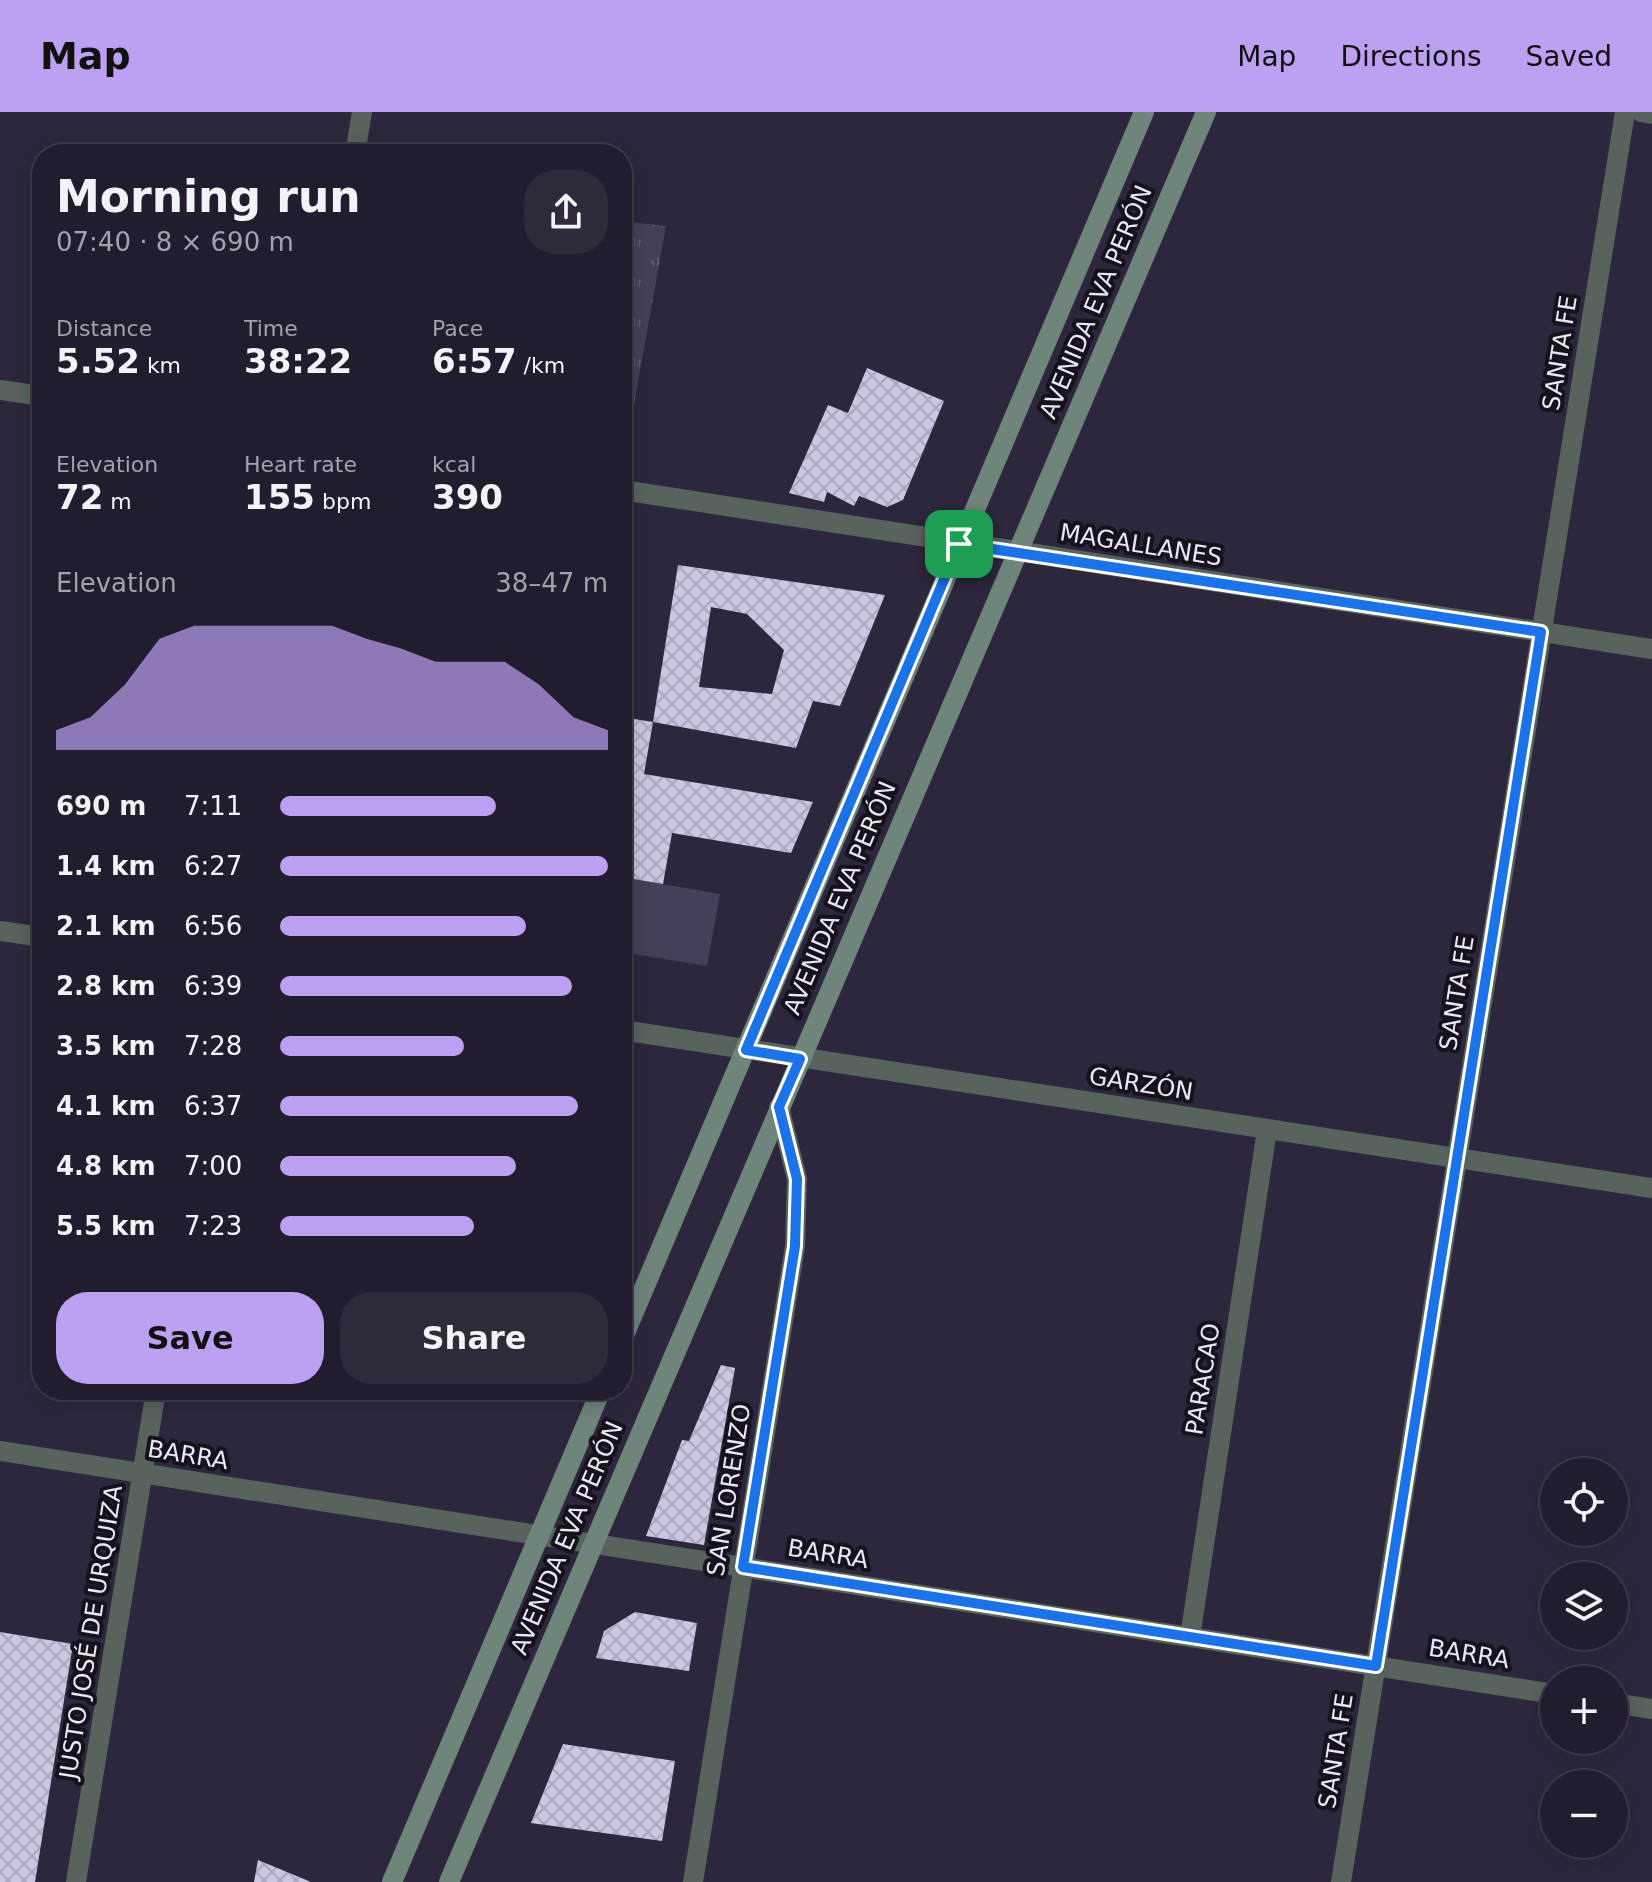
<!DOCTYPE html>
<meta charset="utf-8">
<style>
body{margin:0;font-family:"DejaVu Sans",sans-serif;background:#2e2a3a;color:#f1f3f6;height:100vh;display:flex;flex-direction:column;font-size:30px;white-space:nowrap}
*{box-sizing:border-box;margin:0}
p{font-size:26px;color:#a2a2aa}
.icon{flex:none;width:44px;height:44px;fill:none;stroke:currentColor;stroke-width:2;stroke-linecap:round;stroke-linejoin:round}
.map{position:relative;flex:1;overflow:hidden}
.side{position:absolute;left:32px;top:32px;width:600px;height:1256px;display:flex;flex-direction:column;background:#221d2e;border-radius:32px;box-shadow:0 4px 20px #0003,0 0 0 2px #3f3b4a}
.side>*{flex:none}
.fabs{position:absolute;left:1540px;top:1346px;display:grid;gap:16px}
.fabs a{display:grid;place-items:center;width:88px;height:88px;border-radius:50%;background:#221d2e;box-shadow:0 4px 20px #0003,0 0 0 2px #3f3b4a;font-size:40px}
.pin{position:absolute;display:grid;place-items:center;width:68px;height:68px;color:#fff;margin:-34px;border-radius:16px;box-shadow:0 4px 12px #0006}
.round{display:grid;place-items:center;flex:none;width:84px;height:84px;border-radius:32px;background:#2e2a3a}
.overview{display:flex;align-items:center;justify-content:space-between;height:136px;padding:0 24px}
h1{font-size:44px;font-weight:600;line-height:60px}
.figures{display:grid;grid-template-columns:repeat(3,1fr);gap:12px;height:136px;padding:8px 24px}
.figures div{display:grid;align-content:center}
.figures b{font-size:34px;font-weight:600}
.figures small{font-size:22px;font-weight:400}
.figures p{font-size:22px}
.chart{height:224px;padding:16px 24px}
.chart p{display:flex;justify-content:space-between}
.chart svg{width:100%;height:144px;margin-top:8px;fill:#bca0f2;opacity:.7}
.cta{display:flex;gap:16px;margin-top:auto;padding:16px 24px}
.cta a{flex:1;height:92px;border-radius:32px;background:#bca0f2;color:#111;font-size:32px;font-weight:600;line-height:92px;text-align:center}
.cta a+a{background:#2e2a3a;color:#f1f3f6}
ul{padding:0 24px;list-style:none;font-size:26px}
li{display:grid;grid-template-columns:128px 96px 1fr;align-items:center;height:60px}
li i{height:20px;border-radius:10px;background:#bca0f2}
header{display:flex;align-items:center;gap:48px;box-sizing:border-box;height:112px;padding:0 40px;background:#bca0f2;color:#111}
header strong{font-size:38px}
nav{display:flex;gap:44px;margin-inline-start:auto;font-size:28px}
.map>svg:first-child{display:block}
</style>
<header>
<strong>Map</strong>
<nav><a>Map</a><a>Directions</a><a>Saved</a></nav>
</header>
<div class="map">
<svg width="1652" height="1770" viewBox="0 0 1652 1770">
<defs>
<pattern id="grass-tufts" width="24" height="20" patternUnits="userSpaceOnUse" patternTransform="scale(2)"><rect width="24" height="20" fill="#463f59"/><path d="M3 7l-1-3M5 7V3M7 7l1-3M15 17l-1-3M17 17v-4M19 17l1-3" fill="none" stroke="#615b71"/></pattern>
<pattern id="building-cross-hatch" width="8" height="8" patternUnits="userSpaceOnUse" patternTransform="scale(2)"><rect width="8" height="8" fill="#cdc6e3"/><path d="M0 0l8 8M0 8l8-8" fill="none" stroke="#aba6bd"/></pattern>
</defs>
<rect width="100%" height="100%" fill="#2d273d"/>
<path fill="url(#grass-tufts)" d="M622,109L666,114L622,359Z"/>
<path fill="#463f59" d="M622,765L720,782L707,854L622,840Z"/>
<g fill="url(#building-cross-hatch)" fill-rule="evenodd">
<path d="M867,256L944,289L903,388L887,395L859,384L854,394L827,380L824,390L789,381L828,293L848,301Z"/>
<path d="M678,453L885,483L840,594L813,589L796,636L653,610ZM711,495L747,502L784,538L772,582L699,575Z"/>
<path d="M622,605L653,610L644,662L813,690L791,741L672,721L663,772L622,765Z"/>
<path d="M721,1253L735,1256L704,1433L646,1424L682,1328L689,1329Z"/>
<path d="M635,1500L697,1511L689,1559L596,1546L604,1519Z"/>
<path d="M0,1520L73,1532L35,1770H0Z"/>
<path d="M563,1632L675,1649L662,1729L531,1711Z"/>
<path d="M258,1748L311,1770H254Z"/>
</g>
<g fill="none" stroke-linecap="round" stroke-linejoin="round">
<g stroke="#57645e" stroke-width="20">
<path d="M1641,0L1652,2"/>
<path d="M355,42L362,0"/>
<path d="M0,278L42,284"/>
<path d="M622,378L1652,537"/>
<path d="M0,819L42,825"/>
<path d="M622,918L1652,1076"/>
<path d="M0,1339L1554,1582"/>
<path d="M1190,1525L1267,1018"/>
<path d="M1614,1591L1652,1597"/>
<path d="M76,1770L156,1278"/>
<path d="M693,1770L795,1134L797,1067L779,995"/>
<path d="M1341,1770L1625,0"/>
</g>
<g stroke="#6f847b" stroke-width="20">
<path d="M622,1228L1144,0"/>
<path d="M392,1770L601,1278"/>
<path d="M449,1770L1206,0"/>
</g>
</g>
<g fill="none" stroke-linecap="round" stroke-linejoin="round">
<defs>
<path id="route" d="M959,432L1541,520L1376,1554L743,1455L795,1134L797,1067L779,995L800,947L746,938Z"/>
</defs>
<use href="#route" stroke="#fff" stroke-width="16"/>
<use href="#route" stroke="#1a73e8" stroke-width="10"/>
</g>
<g text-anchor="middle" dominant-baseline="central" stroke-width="8" stroke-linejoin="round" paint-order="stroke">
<g font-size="24" fill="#eae6f6" stroke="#15121c">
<text transform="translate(1096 190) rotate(-67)">AVENIDA EVA PERÓN</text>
<text transform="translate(1560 241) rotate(-81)">SANTA FE</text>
<text transform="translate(1141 433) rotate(9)">MAGALLANES</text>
<text transform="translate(840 786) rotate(-67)">AVENIDA EVA PERÓN</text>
<text transform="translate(1457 881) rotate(-81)">SANTA FE</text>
<text transform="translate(1141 972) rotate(9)">GARZÓN</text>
<text transform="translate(1203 1267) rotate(-81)">PARACAO</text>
<text transform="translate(188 1343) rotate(9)">BARRA</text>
<text transform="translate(729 1378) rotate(-81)">SAN LORENZO</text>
<text transform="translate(567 1426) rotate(-67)">AVENIDA EVA PERÓN</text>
<text transform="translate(828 1442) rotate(9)">BARRA</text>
<text transform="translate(91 1520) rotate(-81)">JUSTO JOSÉ DE URQUIZA</text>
<text transform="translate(1469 1542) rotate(9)">BARRA</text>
<text transform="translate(1336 1639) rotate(-81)">SANTA FE</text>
</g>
</g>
</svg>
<div class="fabs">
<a><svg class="icon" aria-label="locate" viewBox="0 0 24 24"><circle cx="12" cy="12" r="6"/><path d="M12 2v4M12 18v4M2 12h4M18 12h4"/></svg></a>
<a><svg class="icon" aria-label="layers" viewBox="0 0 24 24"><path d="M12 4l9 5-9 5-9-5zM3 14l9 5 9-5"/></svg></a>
<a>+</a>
<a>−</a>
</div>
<div class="pin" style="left:959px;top:432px;background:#1e9e55"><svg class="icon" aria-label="arrive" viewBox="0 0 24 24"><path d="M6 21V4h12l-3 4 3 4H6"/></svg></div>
<section class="side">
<div class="overview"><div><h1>Morning run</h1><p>07:40 · 8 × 690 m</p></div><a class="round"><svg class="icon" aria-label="share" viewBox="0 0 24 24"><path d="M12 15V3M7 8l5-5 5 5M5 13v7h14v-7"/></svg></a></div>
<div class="figures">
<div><p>Distance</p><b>5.52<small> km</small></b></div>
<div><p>Time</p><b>38:22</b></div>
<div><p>Pace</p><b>6:57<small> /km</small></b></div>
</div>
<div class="figures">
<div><p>Elevation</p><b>72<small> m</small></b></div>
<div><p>Heart rate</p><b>155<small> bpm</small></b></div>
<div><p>kcal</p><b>390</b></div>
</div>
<div class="chart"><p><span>Elevation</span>38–47 m</p>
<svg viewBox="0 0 160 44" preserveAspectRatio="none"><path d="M0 44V38L10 34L20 24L30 10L40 6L50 6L60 6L70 6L80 6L90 10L100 13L110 17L120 17L130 17L140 24L150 34L160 38V44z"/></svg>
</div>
<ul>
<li><b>690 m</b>7:11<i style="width:66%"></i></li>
<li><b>1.4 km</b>6:27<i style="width:100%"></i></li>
<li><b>2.1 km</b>6:56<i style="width:75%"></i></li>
<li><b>2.8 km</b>6:39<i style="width:89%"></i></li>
<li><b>3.5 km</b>7:28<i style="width:56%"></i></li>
<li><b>4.1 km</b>6:37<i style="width:91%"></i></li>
<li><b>4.8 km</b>7:00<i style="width:72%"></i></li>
<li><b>5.5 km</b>7:23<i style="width:59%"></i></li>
</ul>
<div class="cta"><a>Save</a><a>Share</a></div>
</section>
</div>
